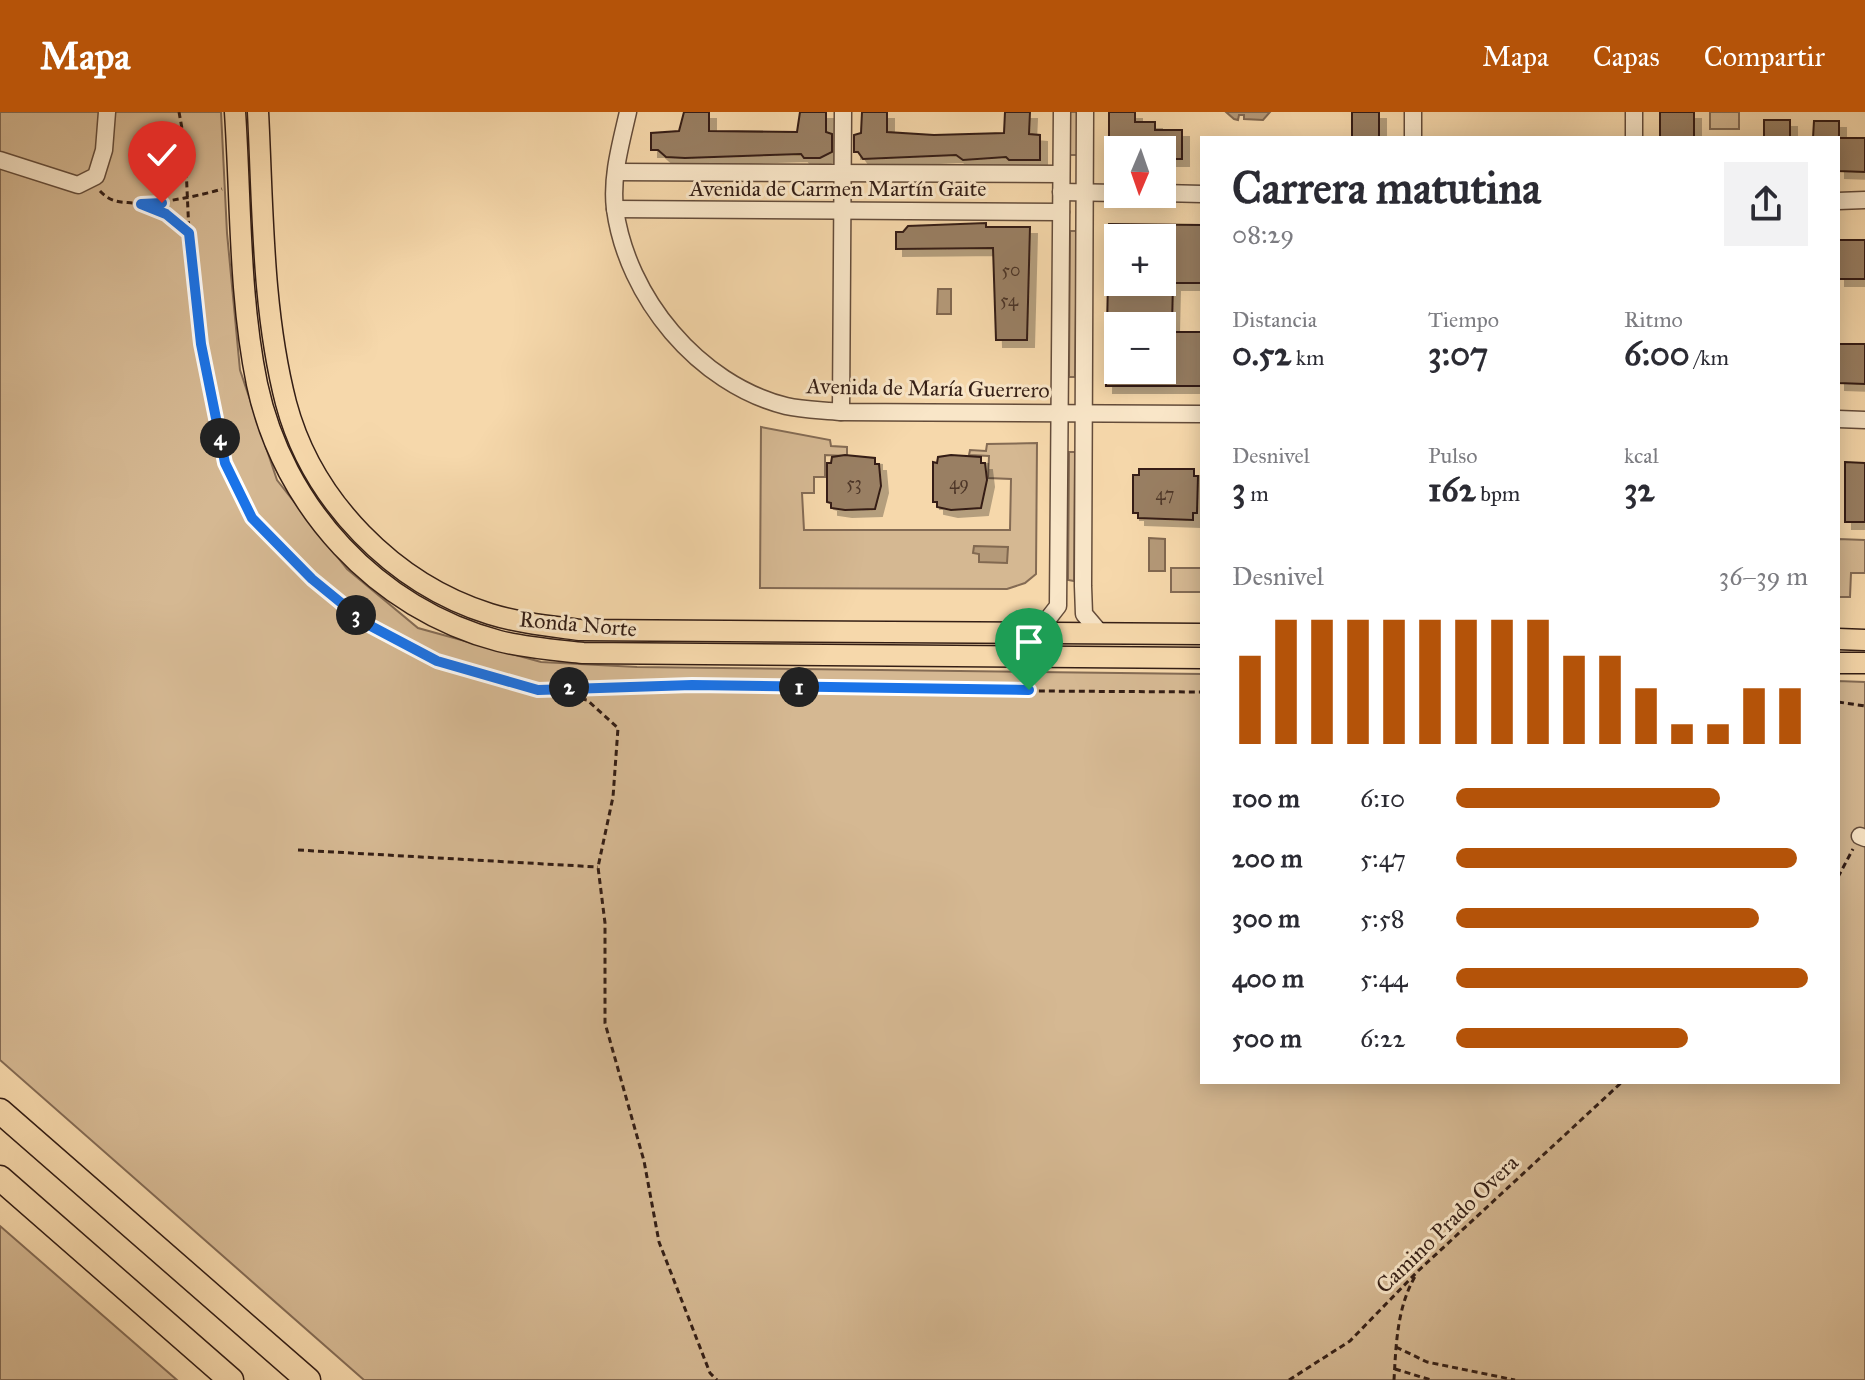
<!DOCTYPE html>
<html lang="es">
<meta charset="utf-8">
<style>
body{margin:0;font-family:"IM FELL Great Primer",serif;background:#f2f2f3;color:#2b2b33;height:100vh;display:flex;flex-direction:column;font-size:30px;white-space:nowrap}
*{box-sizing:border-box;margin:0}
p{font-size:26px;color:#7c7c81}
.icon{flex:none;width:44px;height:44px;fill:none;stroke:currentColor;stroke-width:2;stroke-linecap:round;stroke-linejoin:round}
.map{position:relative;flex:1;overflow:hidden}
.sheet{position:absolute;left:1200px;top:24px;width:640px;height:948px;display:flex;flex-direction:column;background:#fff;border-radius:0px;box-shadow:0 4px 20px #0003}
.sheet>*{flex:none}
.needle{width:52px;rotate:182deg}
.fabs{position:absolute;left:1104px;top:24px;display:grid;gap:16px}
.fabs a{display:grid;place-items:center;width:72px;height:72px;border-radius:0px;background:#fff;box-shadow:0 4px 20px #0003;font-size:40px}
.pin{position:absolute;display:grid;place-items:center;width:68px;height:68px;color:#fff;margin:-82px -34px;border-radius:50% 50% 50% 0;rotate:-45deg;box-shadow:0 0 8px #0007}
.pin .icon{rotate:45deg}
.km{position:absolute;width:40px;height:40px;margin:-20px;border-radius:50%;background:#222;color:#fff;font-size:22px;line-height:40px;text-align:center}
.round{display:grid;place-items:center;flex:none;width:84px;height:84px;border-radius:0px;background:#f2f2f3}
.overview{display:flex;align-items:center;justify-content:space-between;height:136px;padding:0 32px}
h1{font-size:44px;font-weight:700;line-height:60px}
.stats{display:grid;grid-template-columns:repeat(3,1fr);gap:12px;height:136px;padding:8px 32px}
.stats div{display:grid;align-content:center}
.stats b{font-size:34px;font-weight:700}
.stats small{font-size:22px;font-weight:400}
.stats p{font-size:22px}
.chart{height:224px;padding:16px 32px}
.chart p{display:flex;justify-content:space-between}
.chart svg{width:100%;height:144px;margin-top:8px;stroke:#b45309;stroke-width:6}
ul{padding:0 32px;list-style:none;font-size:26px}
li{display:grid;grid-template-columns:128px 96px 1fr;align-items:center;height:60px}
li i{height:20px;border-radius:10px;background:#b45309}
header{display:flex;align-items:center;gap:48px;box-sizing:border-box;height:112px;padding:0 40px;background:#b45309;color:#fff}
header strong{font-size:38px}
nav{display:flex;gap:44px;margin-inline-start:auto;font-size:28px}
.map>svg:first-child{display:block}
</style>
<header>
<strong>Mapa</strong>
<nav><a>Mapa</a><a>Capas</a><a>Compartir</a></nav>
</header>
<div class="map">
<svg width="1865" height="1268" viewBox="0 0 1865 1268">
<defs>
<filter id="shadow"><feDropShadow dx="7" dy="7" stdDeviation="0" flood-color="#0004"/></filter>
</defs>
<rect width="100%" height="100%" fill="#f6d8ab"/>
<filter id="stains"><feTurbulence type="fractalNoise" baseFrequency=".0025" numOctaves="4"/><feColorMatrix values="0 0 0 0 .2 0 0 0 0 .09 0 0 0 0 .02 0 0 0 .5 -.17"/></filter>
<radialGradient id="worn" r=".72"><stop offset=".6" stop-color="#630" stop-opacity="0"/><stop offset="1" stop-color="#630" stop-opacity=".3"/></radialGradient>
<g fill="#d5b892" stroke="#846b54" stroke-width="2">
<path d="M0,0H221L227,121L240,258L277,368L347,457L418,516L541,550L637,555L1202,562V970H1838V569L1865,570V1268H364L0,948Z"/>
<path d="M1070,0H1078L1077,43H1070Z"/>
<rect x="1710" y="0" width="29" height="17"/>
<path d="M1070,119H1077L1075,265H1069Z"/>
<path d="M761,315L830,328L831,334L847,335V344L825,343V365H814V381H802L804,418H1010L1011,367L988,366L989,344L969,343L970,338L986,339L987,332L1037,331L1036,462L1025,471L1007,477L760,476Z"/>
<path d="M1069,340H1075L1074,469L1068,468Z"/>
<path d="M1838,427L1865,428V461H1851L1850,485H1838Z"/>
<rect x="1171" y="456" width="31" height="24"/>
<path d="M0,1114L177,1268H0Z"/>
</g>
<g fill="#b49978" stroke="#816850" stroke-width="2">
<path d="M1226,0H1270L1263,8L1244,7V3H1239L1238,8L1234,7Z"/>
<path d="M938,177H951V202H937Z"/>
<path d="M1149,426L1165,427V459H1149Z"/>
<path d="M974,434L1008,435L1007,451L979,450V442L973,441Z"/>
</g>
<g fill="#997f63" stroke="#341e15" stroke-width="2" filter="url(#shadow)">
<path d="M684,0H709V19L797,20L800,0H826V20L832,22V40L820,46H804L801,42L685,46L666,45L658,38H651V21L679,19Z"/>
<path d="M862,0H887V20L934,23L1004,21L1005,0H1030L1029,22L1040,23V48H1009L1006,45L963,48L956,43L863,47L858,40H854V23L861,21Z"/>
<path d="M1109,0H1135V10H1155V18H1182V47H1162V38H1109Z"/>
<rect x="1352" y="0" width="27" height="26"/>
<rect x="1660" y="0" width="34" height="26"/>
<rect x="1764" y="8" width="26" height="18"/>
<path d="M1814,9H1839V26H1813Z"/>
<path d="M1838,26H1865V60L1838,59Z"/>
<path d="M986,111V115H1030L1027,228H996L993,136L896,137V120H903L908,114Z"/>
<path d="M1109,112L1202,113V171H1173L1172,214H1107L1108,170H1162V126H1108Z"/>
<rect x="1838" y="128" width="27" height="39"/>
<path d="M1107,219H1118V258H1162V220H1202V274H1106Z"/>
<path d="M1838,232H1865V272L1838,271Z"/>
<path d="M845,343L875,346V352H879L881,374L875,397L845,398L831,396V391L827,390V351H831L832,345Z"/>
<path d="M951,343L981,345V351H985L987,368L981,396L951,398L937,395V390H933V350L937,351L938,345Z"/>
<path d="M1845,350L1865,351V410H1845Z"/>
<path d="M1139,357H1194V364H1198L1197,401H1193V408L1138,406V401H1133V363H1139Z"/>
</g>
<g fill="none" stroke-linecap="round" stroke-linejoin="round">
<defs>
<g id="minor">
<path d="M628,0C621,31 611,65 615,97C627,185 698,272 786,294C803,298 823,298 841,300L1202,302"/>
<path d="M1085,0L1083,474L1084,502L1101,522"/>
<path d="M1413,26V0"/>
<path d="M1634,26V0"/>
<path d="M0,48L78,73L96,64L104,38L107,0"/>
<path d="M616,60L1061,62"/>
<path d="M1061,80L1118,81"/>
<path d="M1162,81L1202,82"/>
<path d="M1838,89L1865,88"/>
<path d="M615,97L1061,100"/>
<path d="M841,300L843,0"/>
<path d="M1838,307L1865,308"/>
<path d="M1037,521L1058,494L1062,0"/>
<path d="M1860,724L1865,726"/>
</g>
<g id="major">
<path d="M235,0C241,90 239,184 257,272C283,395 377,497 499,529C526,536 555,538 583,541L1202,546"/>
<path d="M258,0C263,96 262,198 286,291C312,389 394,472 490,502C519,511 550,514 580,518L1202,522"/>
<path d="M1838,527L1865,528"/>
<path d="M1838,551H1865"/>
</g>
<g id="highway">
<path d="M0,999L308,1268"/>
<path d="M0,1066L231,1268"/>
</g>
</defs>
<use href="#minor" stroke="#644c3a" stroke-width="19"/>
<use href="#major" stroke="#341e15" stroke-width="23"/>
<use href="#highway" stroke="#341e15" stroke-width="27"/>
<g stroke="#341e15" stroke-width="3" stroke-dasharray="6 4" stroke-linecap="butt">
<path d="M179,0L185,33L189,121"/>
<path d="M100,79C113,93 123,89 140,92C159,95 175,109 189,121L201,232L225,351L252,406L312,467L367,512L437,549L515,573L587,588L618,616L613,685L598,755L605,811V911L644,1049L659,1130L710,1261L717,1268"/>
<path d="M143,92C161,91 204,83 222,77"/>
<path d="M539,578L692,573L870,578L1202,580"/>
<path d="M1838,590L1865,594"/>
<path d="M298,738L598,755"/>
<path d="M1838,765L1853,737"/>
<path d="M1396,1235L1427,1250L1515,1268"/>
<path d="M1395,1257L1431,1268"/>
<path d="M1289,1268L1350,1229L1418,1159L1622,970"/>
<path d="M1394,1268C1396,1233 1397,1194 1416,1163"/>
</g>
<use href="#minor" stroke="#f9e6c8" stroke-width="16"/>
<use href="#major" stroke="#f6d8ab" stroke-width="20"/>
<use href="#highway" stroke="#f6d8ab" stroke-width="24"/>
</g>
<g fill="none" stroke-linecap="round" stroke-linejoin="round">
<defs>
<path id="route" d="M162,91L141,92L166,102L189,121L201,232L225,351L252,406L312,467L367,512L437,549L538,578L692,573L1029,578"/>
</defs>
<use href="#route" stroke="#fff" stroke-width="16"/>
<use href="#route" stroke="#1a73e8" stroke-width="10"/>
</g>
<g text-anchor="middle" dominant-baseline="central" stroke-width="6" stroke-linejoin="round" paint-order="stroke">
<g font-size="18" fill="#4d3628">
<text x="1011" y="158">50</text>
<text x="1009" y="188">54</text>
<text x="854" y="371">53</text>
<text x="959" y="371">49</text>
<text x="1165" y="382">47</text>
</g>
<g font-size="22" fill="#341e15" stroke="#f9e6c8">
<text x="838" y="76">Avenida de Carmen Martín Gaite</text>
<text transform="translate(928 276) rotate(1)">Avenida de María Guerrero</text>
<text transform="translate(578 512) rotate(5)">Ronda Norte</text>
<text transform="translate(1447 1112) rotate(-44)">Camino Prado Overa</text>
</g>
</g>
<rect width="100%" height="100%" filter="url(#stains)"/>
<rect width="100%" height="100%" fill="url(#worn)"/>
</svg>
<div class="fabs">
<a><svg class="needle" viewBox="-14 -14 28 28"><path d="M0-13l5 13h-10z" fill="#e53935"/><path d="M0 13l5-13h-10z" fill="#7c7c81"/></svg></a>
<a>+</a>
<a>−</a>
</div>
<div class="pin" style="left:1029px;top:578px;background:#1e9e55"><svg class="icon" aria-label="arrive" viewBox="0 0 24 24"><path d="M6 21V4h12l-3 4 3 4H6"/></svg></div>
<div class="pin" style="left:162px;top:91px;background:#d93025"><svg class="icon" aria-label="check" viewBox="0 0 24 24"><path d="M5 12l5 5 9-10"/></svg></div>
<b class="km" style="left:799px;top:575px">1</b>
<b class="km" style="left:569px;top:575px">2</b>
<b class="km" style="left:356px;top:503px">3</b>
<b class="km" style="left:220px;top:326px">4</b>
<section class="sheet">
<div class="overview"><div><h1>Carrera matutina</h1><p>08:29</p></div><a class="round"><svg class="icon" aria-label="share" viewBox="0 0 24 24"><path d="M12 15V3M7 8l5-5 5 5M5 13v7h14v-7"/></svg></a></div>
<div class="stats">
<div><p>Distancia</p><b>0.52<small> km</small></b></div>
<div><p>Tiempo</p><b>3:07</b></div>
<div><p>Ritmo</p><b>6:00<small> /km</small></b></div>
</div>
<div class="stats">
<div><p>Desnivel</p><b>3<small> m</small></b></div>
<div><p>Pulso</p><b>162<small> bpm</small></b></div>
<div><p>kcal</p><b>32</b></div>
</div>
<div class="chart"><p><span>Desnivel</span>36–39 m</p>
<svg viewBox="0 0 160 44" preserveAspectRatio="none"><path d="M5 44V17M15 44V6M25 44V6M35 44V6M45 44V6M55 44V6M65 44V6M75 44V6M85 44V6M95 44V17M105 44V17M115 44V27M125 44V38M135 44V38M145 44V27M155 44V27"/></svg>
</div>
<ul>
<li><b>100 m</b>6:10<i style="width:75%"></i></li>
<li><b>200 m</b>5:47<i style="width:97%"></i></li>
<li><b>300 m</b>5:58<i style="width:86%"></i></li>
<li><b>400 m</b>5:44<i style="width:100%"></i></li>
<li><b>500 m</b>6:22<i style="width:66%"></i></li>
</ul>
</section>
</div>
